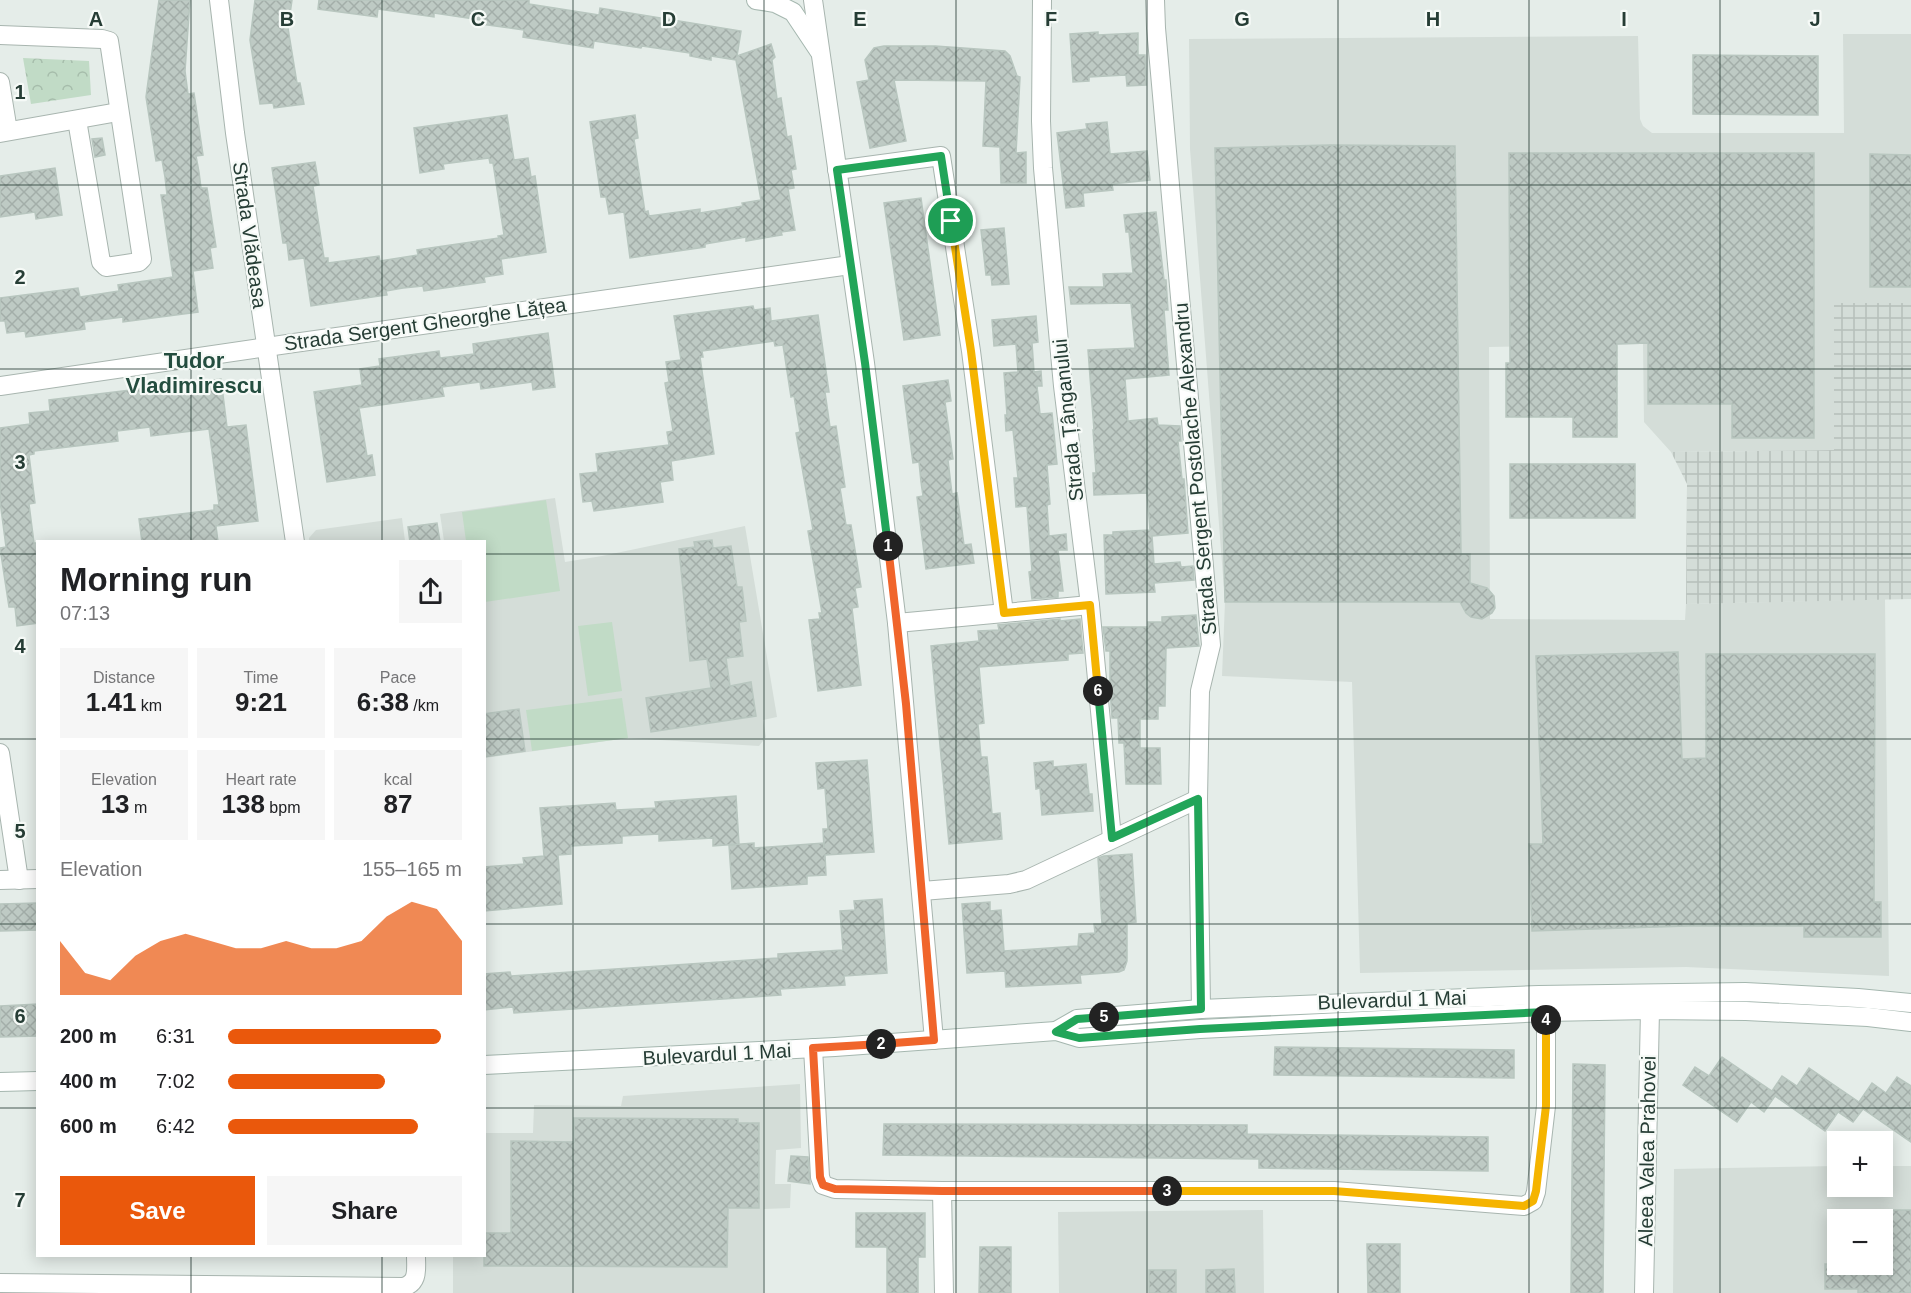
<!DOCTYPE html>
<meta charset="utf-8">
<style>
body{margin:0;font-family:Arial,sans-serif;background:#f6f6f6;color:#202124;height:100vh;display:flex;flex-direction:column;font-size:22px;white-space:nowrap}
*{box-sizing:border-box;margin:0}
p{font-size:20px;color:#757577}
.icon{flex:none;width:33px;height:33px;fill:none;stroke:currentColor;stroke-width:2;stroke-linecap:round;stroke-linejoin:round}
.map{position:relative;flex:1;overflow:hidden}
.details{position:absolute;left:36px;top:540px;width:450px;height:717px;display:flex;flex-direction:column;background:#fff;border-radius:0px;box-shadow:0 3px 15px #0003}
.details>*{flex:none}
.fabs{position:absolute;left:1827px;top:1131px;display:grid;gap:12px}
.fabs a{display:grid;place-items:center;width:66px;height:66px;border-radius:0px;background:#fff;box-shadow:0 3px 15px #0003;font-size:30px}
.pin{position:absolute;display:grid;place-items:center;width:51px;height:51px;color:#fff;margin:-26px;border:3px solid #fff;border-radius:50%;box-shadow:0 2px 6px #0007}
.km{position:absolute;width:30px;height:30px;margin:-15px;border-radius:50%;background:#222;color:#fff;font-size:16px;line-height:30px;text-align:center}
.round{display:grid;place-items:center;flex:none;width:63px;height:63px;border-radius:0px;background:#f6f6f6}
.head{display:flex;align-items:center;justify-content:space-between;height:102px;padding:0 24px}
h1{font-size:33px;font-weight:700;line-height:45px}
.figures{display:grid;grid-template-columns:repeat(3,1fr);gap:9px;height:102px;padding:6px 24px}
.figures div{display:grid;align-content:center;border-radius:0px;background:#f6f6f6;text-align:center}
.figures b{font-size:26px;font-weight:700}
.figures small{font-size:16px;font-weight:400}
.figures p{font-size:16px}
.chart{height:168px;padding:12px 24px}
.chart p{display:flex;justify-content:space-between}
.chart svg{width:100%;height:108px;margin-top:6px;fill:#ea580c;opacity:.7}
.button{display:flex;gap:12px;margin-top:auto;padding:12px 24px}
.button a{flex:1;height:69px;border-radius:0px;background:#ea580c;color:#fff;font-size:24px;font-weight:700;line-height:69px;text-align:center}
.button a+a{background:#f6f6f6;color:#202124}
ul{padding:0 24px;list-style:none;font-size:20px}
li{display:grid;grid-template-columns:96px 72px 1fr;align-items:center;height:45px}
li i{height:15px;border-radius:8px;background:#ea580c}
.map>svg:first-child{display:block}
</style>
<div class="map">
<svg width="1911" height="1293" viewBox="0 0 1911 1293">
<defs>
<pattern id="industrial-grid" width="8" height="8" patternUnits="userSpaceOnUse" patternTransform="scale(1.5)"><rect width="8" height="8" fill="#d4ddd8"/><path d="M0 4h8M4 0v8" fill="none" stroke="#b6bfba"/></pattern>
<pattern id="park-crowns" width="20" height="18" patternUnits="userSpaceOnUse" patternTransform="scale(1.5)"><rect width="20" height="18" fill="#c1dbc6"/><path d="M2 6a3 3 0 1 1 6 0M12 15a3 3 0 1 1 6 0" fill="none" stroke="#a6bdab"/></pattern>
<pattern id="building-cross-hatch" width="8" height="8" patternUnits="userSpaceOnUse" patternTransform="scale(1.5)"><rect width="8" height="8" fill="#becac4"/><path d="M0 0l8 8M0 8l8-8" fill="none" stroke="#a3aea9"/></pattern>
</defs>
<rect width="100%" height="100%" fill="#e5ede9"/>
<g fill="#d4ddd8" fill-rule="evenodd">
<path d="M1843,34H1911V303H1834L1835,450L1671,452L1644,422L1643,344L1489,347L1490,619L1685,620L1686,604L1885,599L1889,976L1686,967L1360,973L1352,682L1222,676L1225,602L1190,149L1189,39L1638,36L1640,119L1643,126L1652,133H1844Z"/>
<path d="M555,498L565,562L602,556L745,526L777,717L763,720L766,737L759,746L628,738L485,758L484,542L444,541L440,514Z"/>
<path d="M402,518L405,541H309V538L316,530Z"/>
<path d="M800,1084L801,1148L776,1150L775,1184H791L790,1208L764,1209L763,1293H453V1256H484L485,1133H533L534,1105L621,1106L623,1096Z"/>
<path d="M1837,1166L1838,1186H1882L1883,1166H1911V1293H1673L1674,1169ZM1838,1220H1882V1264H1838Z"/>
<path d="M1263,1210L1264,1293H1059L1058,1212Z"/>
</g>
<path fill="url(#industrial-grid)" d="M1834,303H1911V599L1686,604L1687,484L1671,452L1834,450Z"/>
<path fill="url(#park-crowns)" d="M23,58L89,61L91,95L31,104Z"/>
<g fill="#c1dbc6">
<path d="M546,500L560,591L485,602L484,542L466,541L462,512Z"/>
<path d="M612,622L622,691L588,696L578,626Z"/>
<path d="M622,698L628,738L532,751L526,710Z"/>
</g>
<g fill="url(#building-cross-hatch)" stroke="#b8c6bf" stroke-width="1.5">
<path d="M159,0H190L185,71L188,94L194,93L203,155L196,156L199,172L201,188H207L216,247L210,248L213,268L193,271L198,312L123,322V317L84,322L85,329L26,337L25,331L7,333L5,321H0V298L78,288L80,297L119,291L118,285L173,277L161,195H167L165,177L162,160L156,161L146,97Z"/>
<path d="M255,0H292L288,28L297,83H300L304,104L274,108L273,103L260,104L250,40Z"/>
<path d="M319,0H529V4L599,15L600,8L741,31L737,56L771,44L775,57L772,60L777,99L781,98L787,137L791,136L796,169L791,170L794,188L788,189L795,230L781,232L782,235L746,241V237L705,244V247L630,258L624,212L609,214L606,197H601L590,122L635,115L638,138L634,139L645,212L648,211L649,216L700,209V213L743,206L742,203L761,200L736,60L711,56V60L690,56V53L642,46L641,48L594,41L593,48L523,37L524,30L481,24V20L434,13V17L378,9L377,17L318,9Z"/>
<path d="M1098,32V35L1138,33V55H1145L1146,85L1127,86L1126,75L1089,77V81L1073,82L1070,34Z"/>
<path d="M884,46H935L1005,51L1010,56L1017,76L1020,77L1016,153L1026,152V183H1001L1000,147L983,146L986,81L894,80L906,141L870,148L857,82L869,80L865,60L874,48Z"/>
<path d="M1693,55L1818,56V115L1693,114Z"/>
<path d="M507,115L514,160L528,158L531,177L535,176L546,252L501,259L503,274L484,277L485,282L424,291L423,286L403,288L386,291L387,295L311,306L304,258L289,260L287,243H283L272,168L315,162L319,185L313,186L324,258H328V263L379,256L380,261L418,255L417,250L499,238L498,236L504,235L493,163H490L489,158L443,164L444,169L420,173L414,128Z"/>
<path d="M1107,122L1110,154L1147,151L1150,180L1112,184L1113,190L1083,193L1084,206L1066,208L1057,133L1087,129L1086,124Z"/>
<path d="M102,138L105,155L95,157L92,139Z"/>
<path d="M1330,145L1455,146L1461,554H1470V583L1487,588L1494,596L1495,608L1492,613L1482,619L1471,617L1466,613L1460,602H1225L1215,148Z"/>
<path d="M1509,153H1814V438H1732V404H1648V343L1617,344V437H1573V417H1506V363H1510Z"/>
<path d="M1870,154L1911,155V287H1870Z"/>
<path d="M55,168L62,215L36,219L35,212L0,217V176Z"/>
<path d="M921,198L940,335L904,340L884,203Z"/>
<path d="M1156,212L1164,280H1166L1168,310H1164L1169,375L1125,379L1128,421L1157,418L1158,425L1180,426L1181,441H1178L1182,479H1184L1188,533L1152,536L1154,564L1180,562L1181,567L1193,566L1194,580L1154,583L1155,592L1106,594L1104,535H1113V532L1150,530L1147,493L1094,495L1093,473H1096L1093,430H1094L1088,350L1135,348L1131,303L1071,304L1069,287H1104L1103,274L1133,273L1129,232H1126L1124,215Z"/>
<path d="M1004,228L1009,284L992,285L991,275H986L981,230Z"/>
<path d="M753,306L754,310L770,308L771,321L818,315L829,392H825L830,427L836,426L845,487L840,488L846,525H851L861,587L855,588L858,607L852,608L861,685L818,691L809,620L820,619L819,613H822L808,531L813,530L796,433L800,432L794,396L791,397L783,345L775,346L774,341L702,351L703,357H700L714,454L671,461L673,480L660,482L663,502L594,511L592,501L583,502L580,474L598,472L596,454L669,445L667,432L673,431L665,383L669,382L666,362L681,360L674,316Z"/>
<path d="M1036,316L1038,342L1032,343L1034,372L1041,371L1042,386H1037L1040,414L1052,413L1057,464L1047,465L1050,504L1047,505L1049,536L1066,534L1067,550H1058L1063,591H1058V597L1032,599L1029,572L1032,571L1027,506L1016,507L1014,478H1018L1013,430L1006,431L1005,415H1007L1004,373L1018,372L1016,344L994,346L992,320Z"/>
<path d="M548,333L555,387L533,390L532,382L481,389L480,382L442,387L444,396L359,408L367,456L372,455L375,475L327,482L314,392L362,385L360,369L380,366L379,359L439,351L440,358L474,354L473,344Z"/>
<path d="M221,379L227,427L246,425L258,521L216,526L218,542H142L139,519L214,510V505H219L209,429L151,436L150,427L117,431L118,441L34,451V454L29,455L35,503L29,504L34,543H38V623L17,626L15,607H9L0,548L6,547L0,501V428L30,424L29,413L50,411L49,400Z"/>
<path d="M948,380L951,401L945,402L953,459L948,460L952,494L957,493L964,545L971,544L974,563L926,569L917,497L923,496L921,482L919,462L913,463L903,386Z"/>
<rect x="1510" y="464" width="125" height="54"/>
<path d="M437,523L440,542H410L408,527Z"/>
<path d="M712,540L713,548L731,546L737,587H742L746,621L739,622L743,656L726,658L730,686L751,682L756,716L651,732L646,698L711,688L707,659L690,661L679,549L695,547L694,542Z"/>
<path d="M1196,615L1199,646L1166,648L1165,706H1158V719H1140V748H1160L1161,784H1126L1124,743H1119L1118,718H1112L1110,689V651H1106L1103,627H1148V622H1162V617Z"/>
<path d="M1060,619V621L1080,619L1083,653L1068,654V660L979,667L984,723L978,724L981,757H987L992,814L1000,813L1002,839L949,844L931,646L979,641L978,631L999,630L998,625Z"/>
<path d="M1678,652L1682,759L1706,758V654H1875L1874,902H1881V937H1804V926H1687L1532,931L1529,844H1543L1536,656Z"/>
<path d="M519,709L525,751L484,757V714Z"/>
<path d="M867,760L874,852L825,855L826,875L807,876V884L732,889L729,845L754,843V848L824,843V848L823,829H828L825,788L818,789L816,763Z"/>
<path d="M1053,761V767L1086,764L1089,794H1092L1093,811L1042,815L1040,788L1036,789L1034,763Z"/>
<path d="M736,796L739,844L713,846V838L659,841V834L622,836V843L571,846V854L558,855L562,904L484,911V867L524,864L523,858L544,856L540,808L615,803L616,810L656,808L655,802Z"/>
<path d="M1132,854L1136,922L1127,923V961L1124,970L1119,972L1080,975L1081,983L1006,987L1005,971L967,973L962,904L990,902V911L1001,910L1004,951L1078,946L1079,934L1095,933L1094,924H1102L1098,858L1104,856Z"/>
<path d="M882,899L887,973L844,976L845,985L780,989L781,995L514,1013L513,1007L484,1010V974L510,972L511,976L778,958V954L843,950L840,911L855,910L854,901Z"/>
<path d="M38,903V930L0,931V904Z"/>
<path d="M38,1004V1036L0,1037V1006Z"/>
<path d="M1275,1047L1514,1050V1078L1274,1075Z"/>
<path d="M1722,1057L1772,1091L1782,1076L1797,1086L1809,1068L1859,1102L1872,1083L1886,1093L1897,1077L1911,1086V1142L1863,1109L1853,1122L1838,1112L1825,1131L1775,1096L1764,1112L1751,1102L1737,1122L1683,1085L1695,1067L1709,1076Z"/>
<path d="M1573,1064L1605,1065L1603,1293H1571Z"/>
<path d="M574,1118L738,1119V1123H759V1208H728L727,1267L484,1266V1233H511V1141L574,1142Z"/>
<path d="M884,1124L1247,1125V1134L1488,1137V1171L1259,1168V1159L883,1155Z"/>
<path d="M791,1156L808,1157L810,1184L788,1181Z"/>
<path d="M1882,1210H1911V1293H1858V1289H1825V1264H1882Z"/>
<path d="M856,1213H925V1257H918V1293H887V1247H856Z"/>
<path d="M1367,1244H1400V1293H1368Z"/>
<path d="M980,1247H1011V1293H979Z"/>
<path d="M1234,1269L1235,1293H1206V1270Z"/>
<rect x="1149" y="1270" width="27" height="23"/>
</g>
<g fill="none" stroke-linecap="round" stroke-linejoin="round">
<defs>
<g id="minor">
<path d="M219,0L235,133L295,542"/>
<path d="M1042,0L1041,121L1043,168L1063,386L1090,605L1112,838"/>
<path d="M1155,0L1156,28L1211,645L1200,691L1198,799L1201,1009"/>
<path d="M0,35L102,39L109,41L142,259L139,262L106,267L101,262L77,120"/>
<path d="M0,82L8,131"/>
<path d="M0,133L118,112"/>
<path d="M837,170L941,156L971,351L1004,613"/>
<path d="M0,386L294,343L850,265"/>
<path d="M897,623L1090,605"/>
<path d="M0,753L19,880"/>
<path d="M0,880L38,879"/>
<path d="M922,891L1009,884L1026,880L1198,799"/>
<path d="M813,1048L820,1177L823,1185L835,1189L942,1191H1334L1524,1206L1533,1201L1536,1192L1546,1106V1012"/>
<path d="M942,1191L944,1293"/>
<path d="M0,1283L403,1287C419,1283 416,1269 416,1256"/>
<path d="M1644,1293L1650,1010"/>
</g>
<path id="tertiary" d="M813,0L865,363L897,623L934,1040"/>
<g id="secondary">
<path d="M756,0L775,3L793,12L819,51"/>
<path d="M1056,1031L1077,1019L1201,1009L1539,995L1745,992L1858,998L1911,1003"/>
<path d="M484,1065L835,1047L1056,1031L1079,1038L1200,1029L1546,1012L1650,1010L1746,1011L1868,1017L1911,1022"/>
<path d="M0,1082L38,1081"/>
</g>
</defs>
<use href="#minor" stroke="#a8b5af" stroke-width="20"/>
<use href="#tertiary" stroke="#a8b5af" stroke-width="20"/>
<use href="#secondary" stroke="#a5b7af" stroke-width="20"/>
<use href="#minor" stroke="#fff" stroke-width="18"/>
<use href="#tertiary" stroke="#fff" stroke-width="18"/>
<use href="#secondary" stroke="#fff" stroke-width="18"/>
</g>
<g fill="none" stroke-linecap="round" stroke-linejoin="round">
<defs>
<path id="split-1" d="M888,546L865,363L837,170L941,156L951,221"/>
<path id="split-2" d="M881,1044L934,1040L906,704L888,546"/>
<path id="split-3" d="M881,1044L813,1048L820,1177L823,1185L835,1189L942,1191H1167"/>
<path id="split-4" d="M1167,1191H1334L1524,1206L1533,1201L1536,1191L1546,1106V1020"/>
<path id="split-5" d="M1104,1017L1077,1019L1056,1032L1079,1038L1200,1029L1546,1012V1020"/>
<path id="split-6" d="M1098,691L1112,838L1198,799L1201,1009L1104,1017"/>
<path id="split-7" d="M951,221L971,351L1004,613L1090,605L1098,691"/>
</defs>
<use href="#split-1" stroke="#fff" stroke-width="12"/>
<use href="#split-2" stroke="#fff" stroke-width="12"/>
<use href="#split-3" stroke="#fff" stroke-width="12"/>
<use href="#split-4" stroke="#fff" stroke-width="12"/>
<use href="#split-5" stroke="#fff" stroke-width="12"/>
<use href="#split-6" stroke="#fff" stroke-width="12"/>
<use href="#split-7" stroke="#fff" stroke-width="12"/>
<use href="#split-1" stroke="#22a559" stroke-width="8"/>
<use href="#split-2" stroke="#f0652b" stroke-width="8"/>
<use href="#split-3" stroke="#f0652b" stroke-width="8"/>
<use href="#split-4" stroke="#f5b400" stroke-width="8"/>
<use href="#split-5" stroke="#22a559" stroke-width="8"/>
<use href="#split-6" stroke="#22a559" stroke-width="8"/>
<use href="#split-7" stroke="#f5b400" stroke-width="8"/>
</g>
<path fill="none" stroke="#263d35" stroke-width="1.5" stroke-opacity="0.55" d="M191,0V542M382,0V542M573,0V1293M764,0V1293M956,0V1293M1147,0V1293M1338,0V1293M1529,0V1293M1720,0V1293M0,185H1911M0,369H1911M0,554H38M484,554H1911M0,739H38M484,739H1911M0,924H38M484,924H1911M0,1108H38M484,1108H1911M191,1256V1293M382,1256V1293"/>
<g text-anchor="middle" dominant-baseline="central" stroke-width="4.5" stroke-linejoin="round" paint-order="stroke">
<g font-size="20" fill="#263d35" stroke="#f6faf7">
<text transform="translate(250 235) rotate(82)">Strada Vlădeasa</text>
<text transform="translate(425 324) rotate(-8)">Strada Sergent Gheorghe Lățea</text>
<text transform="translate(1068 420) rotate(-96)">Strada Țânganului</text>
<text transform="translate(1195 469) rotate(-95)">Strada Sergent Postolache Alexandru</text>
<text transform="translate(1392 1000) rotate(-2)">Bulevardul 1 Mai</text>
<text transform="translate(717 1054) rotate(-3)">Bulevardul 1 Mai</text>
<text transform="translate(1647 1151) rotate(-89)">Aleea Valea Prahovei</text>
</g>
<g font-size="22" font-weight="bold" fill="#244d3f" stroke="#f6faf7">
<text x="194" y="360">Tudor<tspan x="194" dy="25">Vladimirescu</tspan></text>
</g>
</g>
<g font-size="20" text-anchor="middle" font-weight="bold" fill="#263d35" stroke="#f6faf7" stroke-width="4.5" stroke-linejoin="round" paint-order="stroke">
<text x="96" y="26">A</text>
<text x="287" y="26">B</text>
<text x="478" y="26">C</text>
<text x="669" y="26">D</text>
<text x="860" y="26">E</text>
<text x="1051" y="26">F</text>
<text x="1242" y="26">G</text>
<text x="1433" y="26">H</text>
<text x="1624" y="26">I</text>
<text x="1815" y="26">J</text>
<text x="20" y="99">1</text>
<text x="20" y="284">2</text>
<text x="20" y="469">3</text>
<text x="20" y="653">4</text>
<text x="20" y="838">5</text>
<text x="20" y="1023">6</text>
<text x="20" y="1207">7</text>
</g>
</svg>
<div class="fabs">
<a>+</a>
<a>−</a>
</div>
<div class="pin" style="left:951px;top:221px;background:#1e9e55"><svg class="icon" aria-label="arrive" viewBox="0 0 24 24"><path d="M6 21V4h12l-3 4 3 4H6"/></svg></div>
<b class="km" style="left:888px;top:546px">1</b>
<b class="km" style="left:881px;top:1044px">2</b>
<b class="km" style="left:1167px;top:1191px">3</b>
<b class="km" style="left:1546px;top:1020px">4</b>
<b class="km" style="left:1104px;top:1017px">5</b>
<b class="km" style="left:1098px;top:691px">6</b>
<section class="details">
<div class="head"><div><h1>Morning run</h1><p>07:13</p></div><a class="round"><svg class="icon" aria-label="share" viewBox="0 0 24 24"><path d="M12 15V3M7 8l5-5 5 5M5 13v7h14v-7"/></svg></a></div>
<div class="figures">
<div><p>Distance</p><b>1.41<small> km</small></b></div>
<div><p>Time</p><b>9:21</b></div>
<div><p>Pace</p><b>6:38<small> /km</small></b></div>
</div>
<div class="figures">
<div><p>Elevation</p><b>13<small> m</small></b></div>
<div><p>Heart rate</p><b>138<small> bpm</small></b></div>
<div><p>kcal</p><b>87</b></div>
</div>
<div class="chart"><p><span>Elevation</span>155–165 m</p>
<svg viewBox="0 0 160 44" preserveAspectRatio="none"><path d="M0 44V22L10 35L20 38L30 28L40 22L50 19L60 22L70 25L80 25L90 22L100 25L110 25L120 22L130 12L140 6L150 9L160 22V44z"/></svg>
</div>
<ul>
<li><b>200 m</b>6:31<i style="width:91%"></i></li>
<li><b>400 m</b>7:02<i style="width:67%"></i></li>
<li><b>600 m</b>6:42<i style="width:81%"></i></li>
</ul>
<div class="button"><a>Save</a><a>Share</a></div>
</section>
</div>
